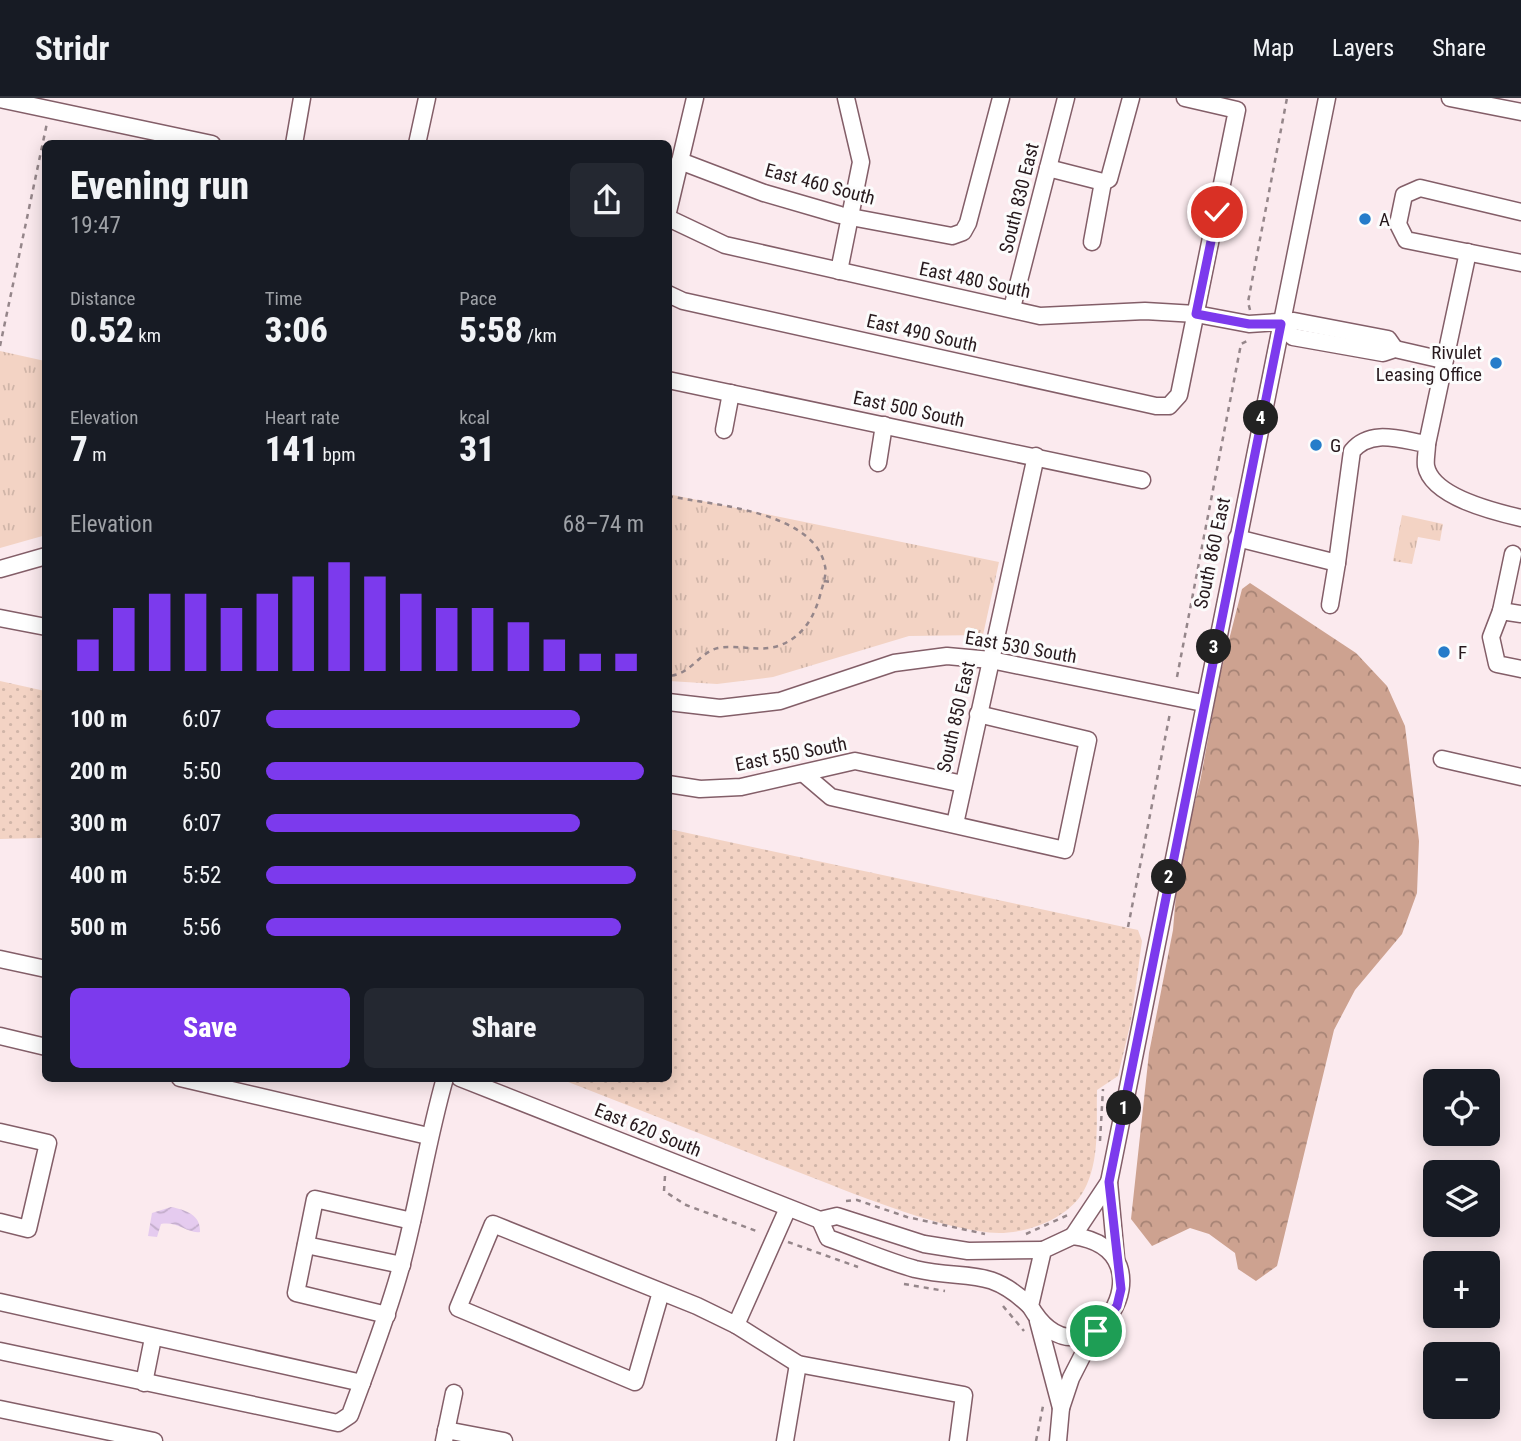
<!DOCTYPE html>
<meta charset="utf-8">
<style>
body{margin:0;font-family:"Roboto Condensed",sans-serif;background:#242831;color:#f1f3f6;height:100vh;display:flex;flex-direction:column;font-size:26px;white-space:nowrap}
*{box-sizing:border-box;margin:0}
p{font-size:23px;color:#9ea1a6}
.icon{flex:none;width:38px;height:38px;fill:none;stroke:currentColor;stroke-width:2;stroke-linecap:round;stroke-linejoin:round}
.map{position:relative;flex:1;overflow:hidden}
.drawer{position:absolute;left:42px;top:42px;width:630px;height:942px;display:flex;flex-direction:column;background:#171b24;border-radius:10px;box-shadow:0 4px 18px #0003}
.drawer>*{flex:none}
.tools{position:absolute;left:1423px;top:971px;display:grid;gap:14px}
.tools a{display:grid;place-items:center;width:77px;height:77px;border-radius:10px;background:#171b24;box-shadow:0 4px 18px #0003;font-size:35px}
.pin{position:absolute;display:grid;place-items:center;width:60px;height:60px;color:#fff;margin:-30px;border:4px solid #fff;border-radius:50%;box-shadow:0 2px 7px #0007}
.km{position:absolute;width:35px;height:35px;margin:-18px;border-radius:50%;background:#222;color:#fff;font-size:19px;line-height:35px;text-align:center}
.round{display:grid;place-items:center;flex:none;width:74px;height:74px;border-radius:10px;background:#242831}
.overview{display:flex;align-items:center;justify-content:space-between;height:119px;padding:0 28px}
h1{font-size:38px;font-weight:800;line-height:52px}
.figures{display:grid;grid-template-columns:repeat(3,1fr);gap:10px;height:119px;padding:7px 28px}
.figures div{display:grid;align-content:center}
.figures b{font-size:35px;font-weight:800}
.figures small{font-size:19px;font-weight:400}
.figures p{font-size:19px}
.chart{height:196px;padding:14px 28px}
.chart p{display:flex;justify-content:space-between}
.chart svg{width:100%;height:126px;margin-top:7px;stroke:#7c3aed;stroke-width:6}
.cta{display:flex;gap:14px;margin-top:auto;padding:14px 28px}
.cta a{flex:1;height:80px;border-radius:10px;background:#7c3aed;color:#fff;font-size:28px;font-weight:800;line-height:80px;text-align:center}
.cta a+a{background:#242831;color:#f1f3f6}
ul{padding:0 28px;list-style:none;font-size:23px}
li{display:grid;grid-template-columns:112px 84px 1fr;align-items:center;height:52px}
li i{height:18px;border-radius:9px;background:#7c3aed}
header{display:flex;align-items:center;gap:42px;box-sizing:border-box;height:98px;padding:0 35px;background:#171b24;border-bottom:2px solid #363941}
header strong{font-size:33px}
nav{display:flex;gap:38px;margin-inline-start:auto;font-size:24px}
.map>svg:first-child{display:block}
</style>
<header>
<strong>Stridr</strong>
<nav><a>Map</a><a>Layers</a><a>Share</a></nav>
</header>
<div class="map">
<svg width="1521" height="1343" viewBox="0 0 1521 1343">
<defs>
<pattern id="grass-dots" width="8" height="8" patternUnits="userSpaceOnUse" patternTransform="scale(1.75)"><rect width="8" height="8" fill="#f3d3c4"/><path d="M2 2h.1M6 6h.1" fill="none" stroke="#d0b5a8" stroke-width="1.8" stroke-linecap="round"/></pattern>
<pattern id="forest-crowns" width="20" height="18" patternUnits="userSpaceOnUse" patternTransform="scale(1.75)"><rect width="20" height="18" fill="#cda290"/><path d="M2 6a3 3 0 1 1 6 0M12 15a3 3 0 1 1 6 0" fill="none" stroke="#a68375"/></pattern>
<pattern id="park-tufts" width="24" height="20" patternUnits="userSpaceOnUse" patternTransform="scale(1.75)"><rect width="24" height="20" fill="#f3d3c4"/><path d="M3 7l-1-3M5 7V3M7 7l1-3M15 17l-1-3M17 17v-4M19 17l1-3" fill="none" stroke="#d0b5a8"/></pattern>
<pattern id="water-waves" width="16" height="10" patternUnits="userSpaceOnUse" patternTransform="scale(1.75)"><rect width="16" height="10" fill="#e5cbef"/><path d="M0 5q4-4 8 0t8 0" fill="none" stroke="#c4aecc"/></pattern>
</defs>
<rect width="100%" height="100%" fill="#fbeaee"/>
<g fill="url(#grass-dots)">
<path d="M0,583L45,593L46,738L41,740L0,741Z"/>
<path d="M669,731L1138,832L1142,843L1131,923L1118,978L1097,992C1096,1027 1101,1070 1079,1100C1062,1122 1027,1135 999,1135C947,1134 860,1098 811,1079C726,1046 642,1013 558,980H668Z"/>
</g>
<path fill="url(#forest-crowns)" d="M1250,485L1356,555L1387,588L1405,628L1419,743L1417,795L1402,836L1355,892L1334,932L1277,1168L1256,1183L1238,1171L1235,1155L1209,1136L1190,1130L1152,1148L1131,1121L1149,955L1173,832L1178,772L1200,684L1219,581L1242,491Z"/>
<g fill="url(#park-tufts)">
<path d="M0,253L45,263L46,437L0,450Z"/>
<path d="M668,396L999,464L983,537L909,538L773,579L717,586L669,583Z"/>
<path d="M1402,417L1443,426L1440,443L1418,439L1412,466L1393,463Z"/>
</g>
<path fill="url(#water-waves)" d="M171,1109C186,1112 201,1117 200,1134C188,1136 178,1123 161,1126L157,1139L148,1138L152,1115Z"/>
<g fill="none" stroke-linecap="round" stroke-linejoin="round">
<defs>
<g id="minor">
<path d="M1450,0L1521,14"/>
<path d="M0,1L212,46"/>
<path d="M294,46L302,0"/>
<path d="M417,46L427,0"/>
<path d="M680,63L764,95L840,117L952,138L963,134L968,125L1001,0"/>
<path d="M1048,70L1103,84L1109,81L1131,0"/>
<path d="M668,114L695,0"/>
<path d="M1521,114L1420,90L1404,97L1398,126L1406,142L1521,165"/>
<path d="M668,120L725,147L1040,218L1145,213L1196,216L1249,226L1294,223L1388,241L1395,251"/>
<path d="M1092,144L1103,84"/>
<path d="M839,173L861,64L846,0"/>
<path d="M668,196L683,203L1156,308H1169L1179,297L1237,12L1185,0"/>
<path d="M1012,210L1066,0"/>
<path d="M1281,226L1293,239L1383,255L1395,251L1443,262"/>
<path d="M668,282L1142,382"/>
<path d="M724,332L731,295"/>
<path d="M1427,346L1468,154"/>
<path d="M878,365L884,327"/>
<path d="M1237,440L1337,465L1352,353C1371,330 1401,342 1427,346C1427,353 1425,362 1426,368C1432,399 1495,414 1521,420"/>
<path d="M0,471L46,458"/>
<path d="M1330,507L1337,465"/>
<path d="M1501,513L1513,456"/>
<path d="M1521,516L1501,513L1491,539L1497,566L1521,571"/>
<path d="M0,520L46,529"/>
<path d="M668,604L720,610L780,603L894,565L947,558L991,562L1203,605"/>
<path d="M1442,661L1521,679"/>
<path d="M804,676L831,699L1065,752L1088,642L978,616"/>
<path d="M668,686L700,691L741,689L855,663L963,686"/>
<path d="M955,726L1036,358"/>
<path d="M0,861L46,871"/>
<path d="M0,938L46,949"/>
<path d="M180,980L428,1038"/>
<path d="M460,980L820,1122L837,1118L924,1146L968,1153L1043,1152"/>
<path d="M0,1034L48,1045L28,1131L0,1124"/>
<path d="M820,1122L828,1140C857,1150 886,1163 915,1171C966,1183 987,1167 1030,1208"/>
<path d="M1073,1138C1179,1152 1085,1303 1030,1208L1043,1152Z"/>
<path d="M1073,1138L1109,1084"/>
<path d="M306,1147L402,1167"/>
<path d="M1116,1160L1109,1084L1327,0"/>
<path d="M661,1194L635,1284L458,1210L493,1126L697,1208L736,1227L788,1110"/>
<path d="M0,1204L362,1285"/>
<path d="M387,1217L296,1195L315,1101L412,1123"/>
<path d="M1038,1223L1061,1310L1058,1343"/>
<path d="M736,1227L798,1266L964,1297L958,1343"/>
<path d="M0,1253L338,1325L350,1317C368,1268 387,1220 401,1169C418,1106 427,1043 445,980"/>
<path d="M144,1285L153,1240"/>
<path d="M1061,1310L1071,1280L1095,1233"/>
<path d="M0,1311L154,1343"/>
<path d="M446,1332L504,1343"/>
<path d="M444,1343L454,1295"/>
<path d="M785,1343L798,1266"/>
</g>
</defs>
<use href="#minor" stroke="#835e68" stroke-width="19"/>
<g stroke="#95868a" stroke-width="2.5" stroke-dasharray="5 5" stroke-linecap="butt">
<path d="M1250,212L1248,204L1287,0"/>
<path d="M0,248L47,25"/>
<path d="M668,398C713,407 814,413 825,468C827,476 823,486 821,494C815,517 805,537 781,547C761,555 738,546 718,550C698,555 691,577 668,578"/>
<path d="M824,483L831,484"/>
<path d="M1177,579L1241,246L1247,243"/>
<path d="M1128,829L1170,615"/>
<path d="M1100,1043L1103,991"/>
<path d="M665,1078L664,1093L686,1107L759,1134"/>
<path d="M846,1103L857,1102L907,1119L985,1136"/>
<path d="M1026,1136L1068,1117"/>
<path d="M788,1144L858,1169"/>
<path d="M904,1186L945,1193"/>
<path d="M1003,1208L1024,1233"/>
<path d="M1036,1343L1043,1308"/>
</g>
<use href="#minor" stroke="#fff" stroke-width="16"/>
</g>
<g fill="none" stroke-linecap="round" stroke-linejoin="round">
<defs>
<path id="route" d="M1096,1233L1117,1208L1121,1191L1109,1084L1281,226H1249L1196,216L1217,114"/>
</defs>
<use href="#route" stroke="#fff" stroke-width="14"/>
<use href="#route" stroke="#7c3aed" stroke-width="9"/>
</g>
<g fill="#257cca" stroke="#fcfcfc" stroke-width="2.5">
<circle cx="1365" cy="121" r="7"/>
<circle cx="1496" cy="265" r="7"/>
<circle cx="1316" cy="347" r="7"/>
<circle cx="1444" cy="554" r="7"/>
</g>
<g text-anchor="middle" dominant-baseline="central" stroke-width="6" stroke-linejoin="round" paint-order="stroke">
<g font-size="19" fill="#27191d" stroke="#fcfcfc">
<text transform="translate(820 86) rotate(15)">East 460 South</text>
<text transform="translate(1019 100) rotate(-76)">South 830 East</text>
<text transform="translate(975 182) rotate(12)">East 480 South</text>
<text transform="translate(922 235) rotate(13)">East 490 South</text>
<text transform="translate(909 311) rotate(12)">East 500 South</text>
<text transform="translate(1212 455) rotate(-78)">South 860 East</text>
<text transform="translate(1021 549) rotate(10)">East 530 South</text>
<text transform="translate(956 619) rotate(-77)">South 850 East</text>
<text transform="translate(791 656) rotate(-11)">East 550 South</text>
<text transform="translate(648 1032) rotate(22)">East 620 South</text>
</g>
<g font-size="19" fill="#27191d" stroke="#fcfcfc" text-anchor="start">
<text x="1379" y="121">A</text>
<text x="1482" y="254" text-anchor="end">Rivulet<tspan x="1482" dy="22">Leasing Office</tspan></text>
<text x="1330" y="347">G</text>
<text x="1458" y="554">F</text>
</g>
</g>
</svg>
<div class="tools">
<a><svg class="icon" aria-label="locate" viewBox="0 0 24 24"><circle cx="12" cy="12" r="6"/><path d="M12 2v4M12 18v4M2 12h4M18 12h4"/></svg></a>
<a><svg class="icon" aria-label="layers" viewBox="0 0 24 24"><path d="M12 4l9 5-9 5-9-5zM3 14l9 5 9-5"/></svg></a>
<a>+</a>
<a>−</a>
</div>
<div class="pin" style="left:1096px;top:1233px;background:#1e9e55"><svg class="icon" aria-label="arrive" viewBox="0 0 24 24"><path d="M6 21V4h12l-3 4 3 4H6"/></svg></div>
<div class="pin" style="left:1217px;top:114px;background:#d93025"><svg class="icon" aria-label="check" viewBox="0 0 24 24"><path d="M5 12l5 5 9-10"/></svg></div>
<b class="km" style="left:1124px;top:1010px">1</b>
<b class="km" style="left:1169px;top:779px">2</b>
<b class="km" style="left:1214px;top:549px">3</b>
<b class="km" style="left:1261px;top:320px">4</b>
<section class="drawer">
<div class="overview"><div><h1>Evening run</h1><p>19:47</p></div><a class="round"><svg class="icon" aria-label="share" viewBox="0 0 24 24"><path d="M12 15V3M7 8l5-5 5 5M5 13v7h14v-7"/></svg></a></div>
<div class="figures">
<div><p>Distance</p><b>0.52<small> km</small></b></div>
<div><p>Time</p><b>3:06</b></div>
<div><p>Pace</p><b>5:58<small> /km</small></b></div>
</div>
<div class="figures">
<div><p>Elevation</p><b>7<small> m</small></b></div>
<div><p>Heart rate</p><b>141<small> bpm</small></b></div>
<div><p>kcal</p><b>31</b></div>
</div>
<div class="chart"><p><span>Elevation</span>68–74 m</p>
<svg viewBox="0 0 160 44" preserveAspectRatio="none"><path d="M5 44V33M15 44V22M25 44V17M35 44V17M45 44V22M55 44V17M65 44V11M75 44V6M85 44V11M95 44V17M105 44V22M115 44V22M125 44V27M135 44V33M145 44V38M155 44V38"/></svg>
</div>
<ul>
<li><b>100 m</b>6:07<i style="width:83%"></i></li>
<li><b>200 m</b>5:50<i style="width:100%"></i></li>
<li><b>300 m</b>6:07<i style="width:83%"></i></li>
<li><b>400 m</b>5:52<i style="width:98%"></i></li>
<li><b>500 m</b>5:56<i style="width:94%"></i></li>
</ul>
<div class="cta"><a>Save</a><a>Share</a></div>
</section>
</div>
